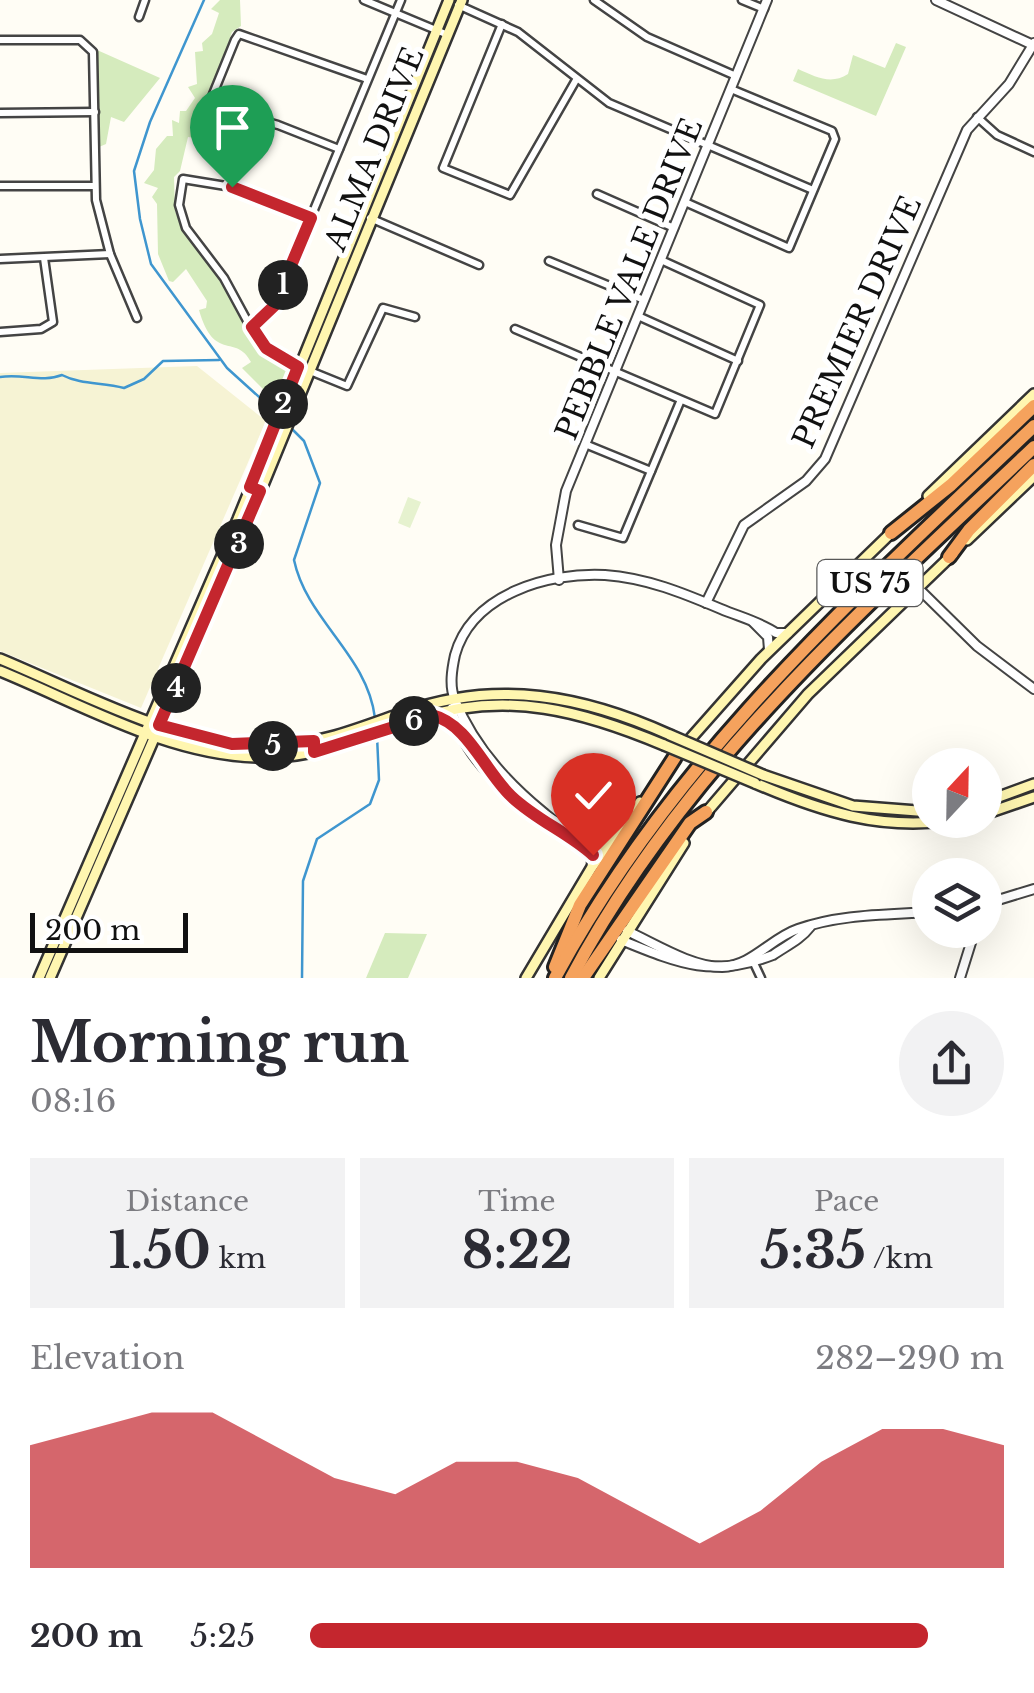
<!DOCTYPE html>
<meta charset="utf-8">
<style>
body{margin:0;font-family:"Libre Baskerville",serif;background:#f2f2f3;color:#2b2b33;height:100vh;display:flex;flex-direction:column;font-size:38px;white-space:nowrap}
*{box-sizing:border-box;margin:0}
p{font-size:32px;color:#7c7c81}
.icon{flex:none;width:55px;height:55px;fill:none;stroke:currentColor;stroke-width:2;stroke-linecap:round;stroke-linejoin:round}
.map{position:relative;height:978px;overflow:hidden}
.panel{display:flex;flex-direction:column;background:#fff;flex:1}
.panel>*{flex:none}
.needle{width:65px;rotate:22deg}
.tools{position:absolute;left:912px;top:748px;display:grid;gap:20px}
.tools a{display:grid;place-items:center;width:90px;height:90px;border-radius:50%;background:#fff;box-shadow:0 10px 40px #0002;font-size:50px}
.scale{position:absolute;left:30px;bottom:25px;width:158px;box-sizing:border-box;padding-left:10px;border:5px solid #111;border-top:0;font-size:28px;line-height:35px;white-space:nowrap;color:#111;-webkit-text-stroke:8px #fff;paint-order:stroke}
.pin{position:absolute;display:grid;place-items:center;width:85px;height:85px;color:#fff;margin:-102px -42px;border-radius:50% 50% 50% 0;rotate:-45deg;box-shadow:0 0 10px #0007}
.pin .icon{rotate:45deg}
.km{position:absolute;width:50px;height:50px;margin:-25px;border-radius:50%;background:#222;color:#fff;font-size:28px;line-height:50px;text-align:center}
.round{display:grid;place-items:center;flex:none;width:105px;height:105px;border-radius:52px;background:#f2f2f3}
.head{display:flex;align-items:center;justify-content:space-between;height:170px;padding:0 30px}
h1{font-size:55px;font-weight:800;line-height:75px}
.figures{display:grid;grid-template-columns:repeat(3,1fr);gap:15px;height:170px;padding:10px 30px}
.figures div{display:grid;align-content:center;border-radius:0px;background:#f2f2f3;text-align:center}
.figures b{font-size:50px;font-weight:800}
.figures small{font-size:28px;font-weight:400}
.figures p{font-size:28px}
.chart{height:280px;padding:20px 30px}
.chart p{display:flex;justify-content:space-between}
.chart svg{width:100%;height:180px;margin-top:10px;fill:#c4262e;opacity:.7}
ul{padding:0 30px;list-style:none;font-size:32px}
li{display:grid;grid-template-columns:160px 120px 1fr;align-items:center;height:75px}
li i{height:25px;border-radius:12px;background:#c4262e}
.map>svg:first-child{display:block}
</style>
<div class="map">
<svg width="1034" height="978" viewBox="0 0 1034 978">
<rect width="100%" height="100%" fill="#fffdf5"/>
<path fill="#f6f3d4" d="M197,366L266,421L141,708L0,651V373Z"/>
<g fill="#d5ebbd">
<path d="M220,0H240L241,26L232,32L196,138L188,137L180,171L174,177L175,211L183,231L221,281L253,340L287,367L283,386L273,383L268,394L242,368L251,362C236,333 214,363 199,310L206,308L207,301L186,269L173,282L169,281L158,254L157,204L152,197L158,188L144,183L154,170L156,149L167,136H173L172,120L179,123L180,111H186L195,98L188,87L197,84L195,52L203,51L202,43L212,34L219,13L211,9Z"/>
<path d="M896,43L906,47L876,116L793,81L798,69C816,77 831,85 848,74L853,55L885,68Z"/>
<path d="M97,50L160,78L124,122L111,117L106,144L99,147Z"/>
<path d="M385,933L427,934L408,978H366Z"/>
</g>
<path fill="#e6f2cf" d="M408,497L421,502L410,528L398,523Z"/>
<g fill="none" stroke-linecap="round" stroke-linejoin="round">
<g stroke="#3f96cf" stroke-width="2.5">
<path d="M204,0L150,122L134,171L140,219L151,264L227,368L279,415"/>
<path d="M0,377C22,373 42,383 62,375C81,385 103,382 124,388L144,379L163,361L219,360"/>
<path d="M291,428L304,441L320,483L294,560C307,621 367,654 375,718"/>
<path d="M302,978L303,881L317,839L370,804L379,780L377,736"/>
</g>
<defs>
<g id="minor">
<path d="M364,0L448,35"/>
<path d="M594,0L647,37L736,76"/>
<path d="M742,0L764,9"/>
<path d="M458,5L518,32L609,103L813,190"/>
<path d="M139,17L145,0"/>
<path d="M502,24L443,168L510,195L576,80"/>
<path d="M0,40H80L93,52L96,200L110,254L137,318"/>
<path d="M0,113L95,112"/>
<path d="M977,117L997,135L1034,152"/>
<path d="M339,149L278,125L215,107L211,99L235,40L239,34L367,79"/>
<path d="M0,186H95"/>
<path d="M597,194L674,228"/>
<path d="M685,202L789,248L835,139L832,131L731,89"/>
<path d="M370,218L479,265"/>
<path d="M311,219L232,187L183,179L179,205L186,228L224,278L257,339L278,358L347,386L383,308L415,317"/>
<path d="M0,259L110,254"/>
<path d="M549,261L644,300"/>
<path d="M638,316L738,361"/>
<path d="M251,327L274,306L401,0"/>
<path d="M515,329L715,414L760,305L661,260"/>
<path d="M0,332L41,329L53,322L44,258"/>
<path d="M585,444L651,471"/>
<path d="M578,525L623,538L680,402"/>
<path d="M753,961L761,978"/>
</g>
<g id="tertiary">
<path d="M936,0L1033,45"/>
<path d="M559,580L556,545L566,491L767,0"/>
<path d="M918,588L977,646L1034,689"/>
<path d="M706,603L744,525L806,481L825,459L967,130L1009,84L1034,43"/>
<path d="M753,622L768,637L769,650"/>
<path d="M452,708C462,769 542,822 591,853L592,867"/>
<path d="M609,843C587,850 559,825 543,812C505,781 473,745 455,700C449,686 452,669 455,655C472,594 548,572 605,575C647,578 683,593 721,609C740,617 760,622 776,633H788"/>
<path d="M985,904L1034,889"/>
<path d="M627,931C654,943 691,967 722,967C752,966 771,938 798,929C840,914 886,915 930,912"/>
<path d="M621,940C680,964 713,978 773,955C786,946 801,939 810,927"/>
<path d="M960,978L975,930"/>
</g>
<g id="secondary">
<path d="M928,496L1034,394"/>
<path d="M967,540L1034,476"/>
<path d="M0,659C87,695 177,747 273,746C320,745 362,727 405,712C497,679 584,696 670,735"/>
<path d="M0,671C81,704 170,756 259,757C318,759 366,736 421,718C507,690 583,711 664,745"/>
<path d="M434,716L458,726"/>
<path d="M684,746L761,659L892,532"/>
<path d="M763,775L853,806L930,812"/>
<path d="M755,783C820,811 881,831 953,820"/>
<path d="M985,802L1034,784"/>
<path d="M705,814L808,694L953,554"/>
<path d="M985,814L1034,797"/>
<path d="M39,978L238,519L449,0"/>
<path d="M50,978L247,524L462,0"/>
<path d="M526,978L592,867L640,802"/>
<path d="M599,978L684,843"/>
</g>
<g id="motorway">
<path d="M891,533L951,485L1034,406"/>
<path d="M949,557L969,530L1034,465"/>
<path d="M555,967L580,905L675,757"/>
<path d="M555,978C673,758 856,596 1034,426"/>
<path d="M571,978C683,766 863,610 1034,447"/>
<path d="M583,978L690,823L706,812"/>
</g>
</defs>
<use href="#minor" stroke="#444" stroke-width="11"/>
<use href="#tertiary" stroke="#444" stroke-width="12"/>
<use href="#secondary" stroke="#333" stroke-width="14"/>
<use href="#motorway" stroke="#222" stroke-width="18"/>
<use href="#minor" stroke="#fff" stroke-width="6"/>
<use href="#tertiary" stroke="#fff" stroke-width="8"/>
<use href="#secondary" stroke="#fff6b0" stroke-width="9"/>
<use href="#motorway" stroke="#f5a25d" stroke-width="12"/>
<defs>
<g id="secondary-bridge">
<path d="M670,735L763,775"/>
<path d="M664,745L755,783"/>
</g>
</defs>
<use href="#secondary-bridge" stroke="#333" stroke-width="14" stroke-linecap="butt"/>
<use href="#secondary-bridge" stroke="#fff6b0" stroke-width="9"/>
</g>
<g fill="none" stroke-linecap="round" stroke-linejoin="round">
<defs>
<path id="route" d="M232,187L311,218L274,306L252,327L266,348L298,367L250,487L260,491L159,725L232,744L314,741V752L432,715C468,724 484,770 511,796C536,820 569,833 593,855"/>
</defs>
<use href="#route" stroke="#fff" stroke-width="20"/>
<use href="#route" stroke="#c4262e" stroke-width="12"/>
</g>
<g text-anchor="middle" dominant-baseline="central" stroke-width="10" stroke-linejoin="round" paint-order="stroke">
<rect fill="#fff" stroke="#585858" stroke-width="2.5" x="817.5" y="560" width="105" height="46" rx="8"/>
<g font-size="28" font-weight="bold" fill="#111">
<text x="870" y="583">US 75</text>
</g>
<g font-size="30" fill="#111" stroke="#fff">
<text transform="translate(374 149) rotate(-68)">ALMA DRIVE</text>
<text transform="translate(629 279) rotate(-68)">PEBBLE VALE DRIVE</text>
<text transform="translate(857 322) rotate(-66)">PREMIER DRIVE</text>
</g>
</g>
</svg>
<div class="tools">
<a><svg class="needle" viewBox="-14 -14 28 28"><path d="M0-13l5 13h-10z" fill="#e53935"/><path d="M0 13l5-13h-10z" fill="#7c7c81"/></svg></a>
<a><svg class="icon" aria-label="layers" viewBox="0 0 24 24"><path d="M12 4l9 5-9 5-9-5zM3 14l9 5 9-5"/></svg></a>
</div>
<div class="scale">200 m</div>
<div class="pin" style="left:232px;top:187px;background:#1e9e55"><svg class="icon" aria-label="arrive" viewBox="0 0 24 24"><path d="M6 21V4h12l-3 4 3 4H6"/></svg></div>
<div class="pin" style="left:593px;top:855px;background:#d93025"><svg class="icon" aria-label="check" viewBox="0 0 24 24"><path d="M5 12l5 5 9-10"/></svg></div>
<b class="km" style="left:283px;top:285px">1</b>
<b class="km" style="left:283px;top:404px">2</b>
<b class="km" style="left:239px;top:544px">3</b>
<b class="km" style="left:176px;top:688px">4</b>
<b class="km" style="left:273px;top:746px">5</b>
<b class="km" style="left:414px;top:721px">6</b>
</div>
<section class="panel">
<div class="head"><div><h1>Morning run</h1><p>08:16</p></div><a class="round"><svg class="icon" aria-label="share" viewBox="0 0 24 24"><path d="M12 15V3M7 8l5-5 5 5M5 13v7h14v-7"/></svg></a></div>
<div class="figures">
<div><p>Distance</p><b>1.50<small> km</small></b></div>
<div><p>Time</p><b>8:22</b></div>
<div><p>Pace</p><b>5:35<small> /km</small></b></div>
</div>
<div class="chart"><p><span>Elevation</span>282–290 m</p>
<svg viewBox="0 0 160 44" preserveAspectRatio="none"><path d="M0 44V14L10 10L20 6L30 6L40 14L50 22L60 26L70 18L80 18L90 22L100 30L110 38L120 30L130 18L140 10L150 10L160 14V44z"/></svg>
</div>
<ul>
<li><b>200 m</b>5:25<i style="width:89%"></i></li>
</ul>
</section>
